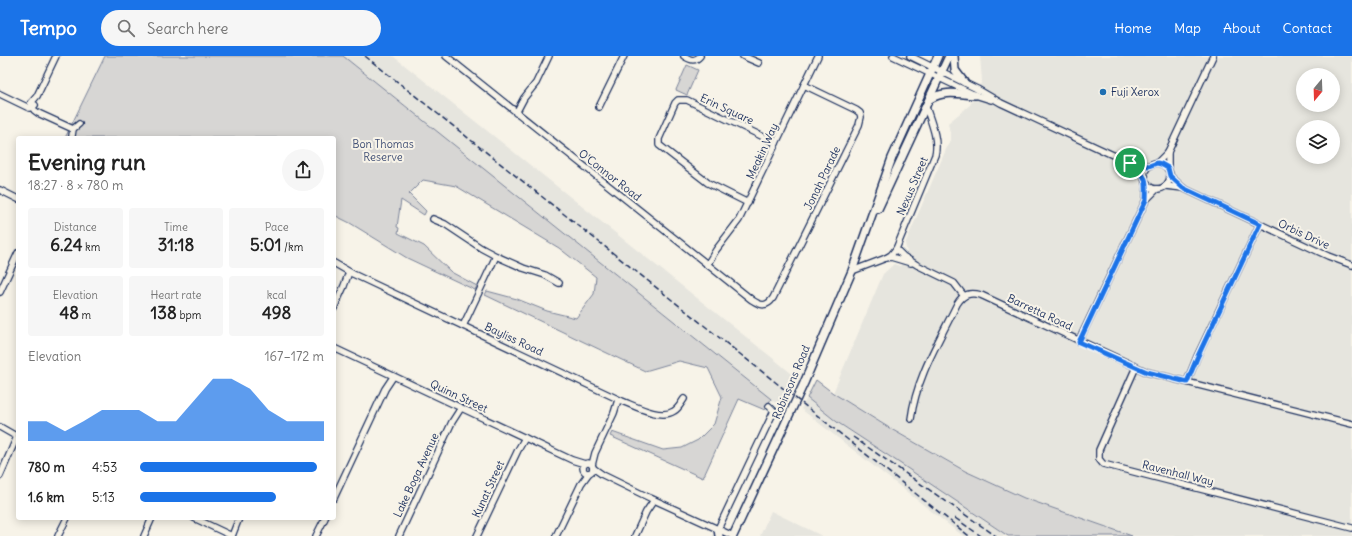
<!DOCTYPE html>
<meta charset="utf-8">
<style>
body{margin:0;font-family:Delius,sans-serif;background:#f6f6f6;color:#222;height:100vh;display:flex;flex-direction:column;font-size:15px;white-space:nowrap}
*{box-sizing:border-box;margin:0}
p{font-size:13px;color:#767676}
.icon{flex:none;width:22px;height:22px;fill:none;stroke:currentColor;stroke-width:2;stroke-linecap:round;stroke-linejoin:round}
.map{position:relative;flex:1;overflow:hidden}
.panel{position:absolute;left:16px;top:80px;width:320px;height:384px;display:flex;flex-direction:column;background:#fff;border-radius:4px;box-shadow:0 2px 10px #0003}
.panel>*{flex:none}
.needle{width:26px;rotate:199deg}
.tools{position:absolute;left:1296px;top:12px;display:grid;gap:8px}
.tools a{display:grid;place-items:center;width:44px;height:44px;border-radius:50%;background:#fff;box-shadow:0 2px 10px #0003;font-size:20px}
.pin{position:absolute;display:grid;place-items:center;width:34px;height:34px;color:#fff;margin:-17px;border:2px solid #fff;border-radius:50%;box-shadow:0 1px 4px #0007}
.round{display:grid;place-items:center;flex:none;width:42px;height:42px;border-radius:21px;background:#f6f6f6}
.summary{display:flex;align-items:center;justify-content:space-between;height:68px;padding:0 12px}
h1{font-size:22px;font-weight:700;line-height:30px}
.figures{display:grid;grid-template-columns:repeat(3,1fr);gap:6px;height:68px;padding:4px 12px}
.figures div{display:grid;align-content:center;border-radius:4px;background:#f6f6f6;text-align:center}
.figures b{font-size:17px;font-weight:700}
.figures small{font-size:11px;font-weight:400}
.figures p{font-size:11px}
.chart{height:112px;padding:8px 12px}
.chart p{display:flex;justify-content:space-between}
.chart svg{width:100%;height:72px;margin-top:4px;fill:#1a73e8;opacity:.7}
ul{padding:0 12px;list-style:none;font-size:13px}
li{display:grid;grid-template-columns:64px 48px 1fr;align-items:center;height:30px}
li i{height:10px;border-radius:5px;background:#1a73e8}
header{display:flex;align-items:center;gap:24px;box-sizing:border-box;height:56px;padding:0 20px;background:#1a73e8;color:#fff}
header strong{font-size:19px}
nav{display:flex;gap:22px;margin-inline-start:auto;font-size:14px}
.search{width:280px;height:36px;background:#f6f6f6;display:flex;align-items:center;gap:10px;box-sizing:border-box;padding:0 14px;border-radius:22px;color:#767676;font-size:15px}
.map>svg:first-child{display:block}
</style>
<header>
<strong>Tempo</strong>
<div class="search"><svg class="icon" aria-label="search" viewBox="0 0 24 24"><circle cx="10" cy="10" r="6"/><path d="M15 15l6 6"/></svg>Search here</div>
<nav><a>Home</a><a>Map</a><a>About</a><a>Contact</a></nav>
</header>
<div class="map">
<svg width="1352" height="480" viewBox="0 0 1352 480">
<rect width="100%" height="100%" fill="#f7f3e8"/>
<filter id="ink" filterUnits="userSpaceOnUse"><feTurbulence type="fractalNoise" baseFrequency=".025" numOctaves="2"/><feDisplacementMap in="SourceGraphic" scale="8" xChannelSelector="R" yChannelSelector="G"/><feConvolveMatrix kernelMatrix="1 2 1 2 8 2 1 2 1" color-interpolation-filters="sRGB"/></filter>
<g filter="url(#ink)">
<g fill="#e6e5de" fill-rule="evenodd">
<path d="M343,0H393L775,304L797,322L783,353Z"/>
<path d="M980,0H1352V480H1132L1024,442L965,415L891,373L833,337L883,218L894,208L900,210L907,196L905,188L951,82L948,67L970,49L982,25ZM1303,19H1333V49H1303ZM1303,71H1333V101H1303Z"/>
<path d="M807,342L837,366L895,404L1008,480H963L801,353Z"/>
<path d="M771,455L822,480H760Z"/>
</g>
<g fill="#d7d6d4" stroke="#798299">
<path d="M105,0H343L771,343L765,354L739,343L703,422L610,380L612,376L663,394L682,392L698,384L714,368L722,341L708,312L679,305L645,315L485,239L487,235L517,243L547,255L576,262L594,238L596,221L559,192L456,130L423,124L409,138L426,155L424,159L401,144L397,171L399,172L398,177L424,190L451,216L477,230L475,234L407,202L350,167L334,159V82H65Z"/>
<path d="M687,9L698,14L687,39L676,34Z"/>
<path d="M816,324L833,337L891,373L965,415L1024,442L1132,480H1008L895,404L837,366L807,342Z"/>
</g>
<g fill="none" stroke-linecap="round" stroke-linejoin="round">
<defs>
<g id="minor">
<path d="M446,0L752,244C761,250 767,251 773,242L859,69L861,61L860,57L856,54L804,29"/>
<path d="M684,0C690,4 695,6 700,0"/>
<path d="M743,0L759,7"/>
<path d="M893,0L975,39L991,44"/>
<path d="M910,0L977,33L1001,47L1130,107L1149,110"/>
<path d="M0,38L29,52L33,51L35,49"/>
<path d="M31,47L37,40L56,0"/>
<path d="M31,47L34,54L38,57L73,73"/>
<path d="M599,51L624,0"/>
<path d="M516,57L524,42L536,27L549,0"/>
<path d="M72,80L73,73L79,68"/>
<path d="M1130,107L1145,120"/>
<path d="M1157,107L1168,96L1213,0"/>
<circle cx="1157" cy="120" r="13"/>
<path d="M1168,112V96"/>
<path d="M1170,120L1183,132"/>
<path d="M1166,130L1183,132L1328,200L1352,209"/>
<path d="M0,134L18,143"/>
<path d="M1146,144L1147,127"/>
<path d="M748,147L708,127L659,89V83L675,47L678,44H687L776,87"/>
<path d="M433,163L445,168L481,192L496,200L523,212L545,219L559,227"/>
<path d="M896,193L903,200L917,209L954,227L964,240"/>
<path d="M886,202L891,201L911,207"/>
<path d="M334,207L353,218L622,345C635,350 661,364 674,355C679,352 681,347 684,343"/>
<path d="M707,209L716,194L739,164L818,0"/>
<path d="M852,215L886,202L891,199L896,193L935,99C939,84 931,66 926,51"/>
<path d="M0,236L18,197"/>
<path d="M334,252L344,230L349,216"/>
<path d="M463,270L496,200"/>
<path d="M1079,285L1146,144L1157,133"/>
<path d="M334,292L572,404L585,408"/>
<path d="M1136,311L1099,394V403L1103,408L1352,472"/>
<path d="M1187,326L1197,301L1260,168"/>
<path d="M911,363C916,322 939,285 957,248C963,238 970,236 981,239L1147,316L1352,368"/>
<path d="M0,371L14,379"/>
<circle cx="588" cy="412" r="5"/>
<path d="M592,409L595,397L614,357L618,344"/>
<path d="M593,412L603,419L650,442L733,480"/>
<path d="M0,420L16,383"/>
<path d="M334,442L385,333L393,321"/>
<path d="M194,462L232,480"/>
<path d="M718,473L774,355L769,350"/>
<path d="M58,480L67,462"/>
<path d="M144,480L152,462"/>
<path d="M232,480L239,462"/>
<path d="M316,480L325,462"/>
<path d="M399,480L452,366L461,352"/>
<path d="M477,480L518,394L525,382"/>
<path d="M556,480L581,428L589,417"/>
<path d="M635,480L646,456L654,444"/>
</g>
<g id="major">
<path d="M954,0L955,14L964,26"/>
<path d="M930,43C944,34 959,38 975,39"/>
<path d="M878,153L949,0"/>
<path d="M718,473L719,480"/>
<path d="M733,480L804,327L852,215L892,102L938,0"/>
</g>
</defs>
<use href="#minor" stroke="#1b2f5e" stroke-width="8"/>
<use href="#major" stroke="#1b2f5e" stroke-width="10"/>
<use href="#minor" stroke="#f7f3e8" stroke-width="5.5"/>
<use href="#major" stroke="#f7f3e8" stroke-width="7"/>
<g stroke="#1b2f5e" stroke-width="1.5" stroke-dasharray="6 3" stroke-linecap="butt">
<path d="M365,0L969,480"/>
<path d="M853,381L996,480"/>
<path d="M955,462L981,480"/>
</g>
</g>
</g>
<g fill="none" stroke-linecap="round" stroke-linejoin="round" filter="url(#ink)">
<defs>
<path id="route" d="M1130,107L1149,110L1157,107L1161,108L1168,112L1170,120L1183,132L1260,168L1197,302L1187,326L1147,316L1079,286L1146,144C1147,121 1147,122 1130,107Z"/>
</defs>
<use href="#route" stroke="#fff" stroke-width="8"/>
<use href="#route" stroke="#1a73e8" stroke-width="5"/>
</g>
<circle fill="#1f6fb2" stroke="#f7f3e8" stroke-width="1.5" cx="1103" cy="36" r="4"/>
<g text-anchor="middle" dominant-baseline="central" stroke-width="4" stroke-linejoin="round" paint-order="stroke">
<g font-size="11" fill="#1b2f5e" stroke="#f7f3e8" text-anchor="start">
<text x="1111" y="36">Fuji Xerox</text>
</g>
<g font-size="11" fill="#1b2f5e" stroke="#f7f3e8">
<text transform="translate(727 53) rotate(25)">Erin Square</text>
<text transform="translate(762 95) rotate(-65)">Meakin Way</text>
<text transform="translate(610 119) rotate(38)">O'Connor Road</text>
<text transform="translate(822 122) rotate(-64)">Jonah Parade</text>
<text transform="translate(912 130) rotate(-67)">Nexus Street</text>
<text transform="translate(1304 178) rotate(25)">Orbis Drive</text>
<text transform="translate(1040 256) rotate(25)">Barretta Road</text>
<text transform="translate(514 283) rotate(25)">Bayliss Road</text>
<text transform="translate(791 326) rotate(-67)">Robinsons Road</text>
<text transform="translate(459 340) rotate(25)">Quinn Street</text>
<text transform="translate(1178 417) rotate(14)">Ravenhall Way</text>
<text transform="translate(416 419) rotate(-65)">Lake Boga Avenue</text>
<text transform="translate(488 433) rotate(-65)">Kunat Street</text>
</g>
<g font-size="11" fill="#415076" stroke="#f7f3e8">
<text x="383" y="88">Bon Thomas<tspan x="383" dy="13">Reserve</tspan></text>
</g>
</g>
</svg>
<div class="tools">
<a><svg class="needle" viewBox="-14 -14 28 28"><path d="M0-13l5 13h-10z" fill="#e53935"/><path d="M0 13l5-13h-10z" fill="#767676"/></svg></a>
<a><svg class="icon" aria-label="layers" viewBox="0 0 24 24"><path d="M12 4l9 5-9 5-9-5zM3 14l9 5 9-5"/></svg></a>
</div>
<div class="pin" style="left:1130px;top:107px;background:#1e9e55"><svg class="icon" aria-label="arrive" viewBox="0 0 24 24"><path d="M6 21V4h12l-3 4 3 4H6"/></svg></div>
<section class="panel">
<div class="summary"><div><h1>Evening run</h1><p>18:27 · 8 × 780 m</p></div><a class="round"><svg class="icon" aria-label="share" viewBox="0 0 24 24"><path d="M12 15V3M7 8l5-5 5 5M5 13v7h14v-7"/></svg></a></div>
<div class="figures">
<div><p>Distance</p><b>6.24<small> km</small></b></div>
<div><p>Time</p><b>31:18</b></div>
<div><p>Pace</p><b>5:01<small> /km</small></b></div>
</div>
<div class="figures">
<div><p>Elevation</p><b>48<small> m</small></b></div>
<div><p>Heart rate</p><b>138<small> bpm</small></b></div>
<div><p>kcal</p><b>498</b></div>
</div>
<div class="chart"><p><span>Elevation</span>167–172 m</p>
<svg viewBox="0 0 160 44" preserveAspectRatio="none"><path d="M0 44V32L10 32L20 38L30 32L40 25L50 25L60 25L70 32L80 32L90 19L100 6L110 6L120 12L130 25L140 32L150 32L160 32V44z"/></svg>
</div>
<ul>
<li><b>780 m</b>4:53<i style="width:96%"></i></li>
<li><b>1.6 km</b>5:13<i style="width:74%"></i></li>
</ul>
</section>
</div>
